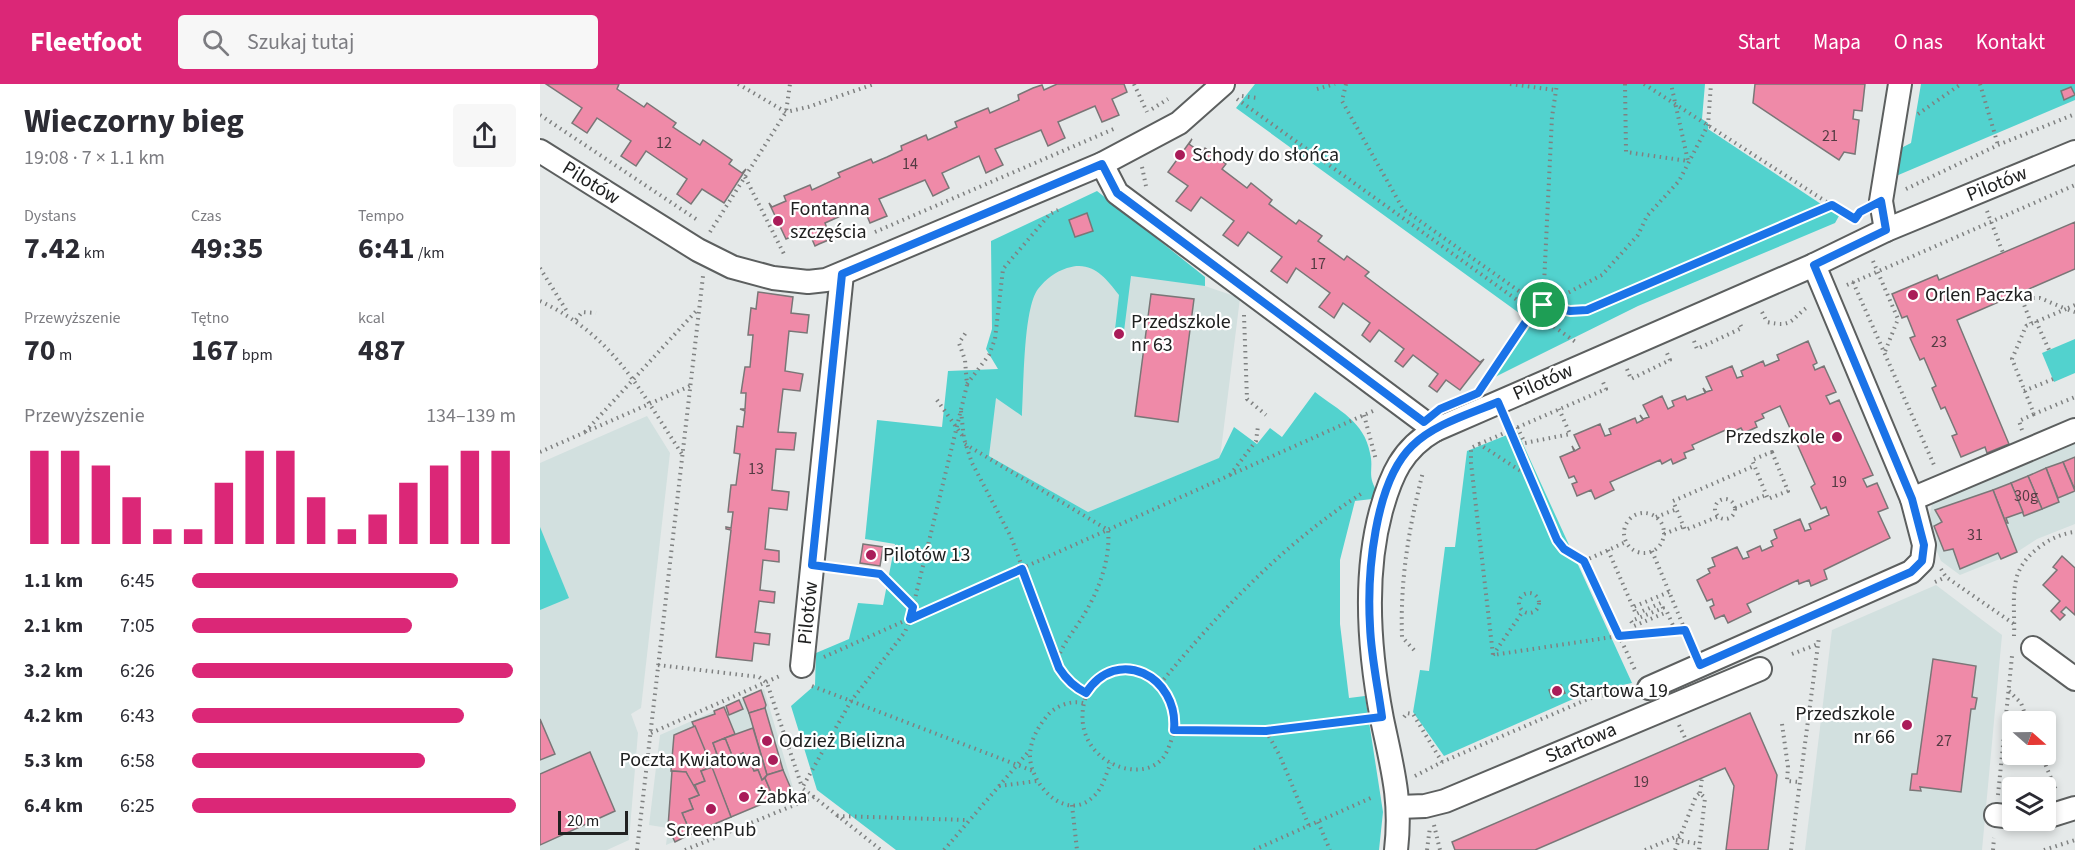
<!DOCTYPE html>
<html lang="pl">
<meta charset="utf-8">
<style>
body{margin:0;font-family:"Source Sans 3",sans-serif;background:#f7f7f7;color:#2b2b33;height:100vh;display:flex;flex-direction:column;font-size:22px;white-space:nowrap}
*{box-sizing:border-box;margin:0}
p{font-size:20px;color:#7c7c81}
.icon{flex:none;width:33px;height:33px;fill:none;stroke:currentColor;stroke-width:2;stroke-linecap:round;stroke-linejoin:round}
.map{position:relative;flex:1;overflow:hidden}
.side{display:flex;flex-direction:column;background:#fff;width:540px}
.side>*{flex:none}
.needle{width:39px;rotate:110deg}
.controls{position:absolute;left:1462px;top:627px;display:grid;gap:12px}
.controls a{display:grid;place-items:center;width:54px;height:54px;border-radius:6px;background:#fff;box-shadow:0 3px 9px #0003;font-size:30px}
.scale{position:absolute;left:18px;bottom:15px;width:70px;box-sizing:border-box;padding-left:6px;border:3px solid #202121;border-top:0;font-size:16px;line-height:21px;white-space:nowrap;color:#202121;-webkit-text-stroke:4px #fff;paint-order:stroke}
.pin{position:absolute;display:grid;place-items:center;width:51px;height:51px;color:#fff;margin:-26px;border:3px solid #fff;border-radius:50%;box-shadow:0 2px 6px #0007}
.round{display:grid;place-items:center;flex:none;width:63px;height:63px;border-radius:6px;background:#f7f7f7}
.overview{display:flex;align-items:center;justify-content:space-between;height:102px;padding:0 24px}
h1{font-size:33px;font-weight:700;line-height:45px}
.figures{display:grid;grid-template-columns:repeat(3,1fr);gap:9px;height:102px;padding:6px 24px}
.figures div{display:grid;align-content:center}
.figures b{font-size:30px;font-weight:700}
.figures small{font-size:16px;font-weight:400}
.figures p{font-size:16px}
.chart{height:168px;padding:12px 24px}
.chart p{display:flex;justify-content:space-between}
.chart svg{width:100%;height:108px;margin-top:6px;stroke:#db2777;stroke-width:6}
ul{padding:0 24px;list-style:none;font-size:20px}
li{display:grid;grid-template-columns:96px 72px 1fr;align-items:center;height:45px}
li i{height:15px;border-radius:8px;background:#db2777}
header{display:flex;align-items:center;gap:36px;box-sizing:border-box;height:84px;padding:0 30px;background:#db2777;color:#fff}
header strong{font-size:28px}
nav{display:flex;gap:33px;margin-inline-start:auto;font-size:21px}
.search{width:420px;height:54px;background:#f7f7f7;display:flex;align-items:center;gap:15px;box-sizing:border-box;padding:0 21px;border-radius:6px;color:#7c7c81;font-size:22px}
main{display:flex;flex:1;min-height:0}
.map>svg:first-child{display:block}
</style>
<header>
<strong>Fleetfoot</strong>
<div class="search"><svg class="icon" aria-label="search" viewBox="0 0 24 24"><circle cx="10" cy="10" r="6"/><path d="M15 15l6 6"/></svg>Szukaj tutaj</div>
<nav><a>Start</a><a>Mapa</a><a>O nas</a><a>Kontakt</a></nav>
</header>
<main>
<section class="side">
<div class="overview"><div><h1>Wieczorny bieg</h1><p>19:08 · 7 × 1.1 km</p></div><a class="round"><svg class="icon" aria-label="share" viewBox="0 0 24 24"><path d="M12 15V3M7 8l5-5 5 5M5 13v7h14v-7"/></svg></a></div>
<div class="figures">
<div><p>Dystans</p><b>7.42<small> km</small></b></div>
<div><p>Czas</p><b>49:35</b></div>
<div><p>Tempo</p><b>6:41<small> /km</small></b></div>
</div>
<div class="figures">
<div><p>Przewyższenie</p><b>70<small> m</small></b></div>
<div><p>Tętno</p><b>167<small> bpm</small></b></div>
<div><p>kcal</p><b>487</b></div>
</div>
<div class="chart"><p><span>Przewyższenie</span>134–139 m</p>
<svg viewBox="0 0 160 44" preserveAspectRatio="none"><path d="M5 44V6M15 44V6M25 44V12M35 44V25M45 44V38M55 44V38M65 44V19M75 44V6M85 44V6M95 44V25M105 44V38M115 44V32M125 44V19M135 44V12M145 44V6M155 44V6"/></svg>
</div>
<ul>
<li><b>1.1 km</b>6:45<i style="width:82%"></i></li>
<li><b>2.1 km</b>7:05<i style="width:68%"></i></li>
<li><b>3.2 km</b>6:26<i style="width:99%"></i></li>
<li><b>4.2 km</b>6:43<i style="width:84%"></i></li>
<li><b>5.3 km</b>6:58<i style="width:72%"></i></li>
<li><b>6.4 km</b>6:25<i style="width:100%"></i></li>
</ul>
</section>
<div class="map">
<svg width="1535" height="766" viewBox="0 0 1535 766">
<rect width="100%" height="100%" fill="#e5e9e9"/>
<g fill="#d2e0df">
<path d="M593,135L665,193V202L700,214L680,374L548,428L449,372L468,190Z"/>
<path d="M107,332L130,369L101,624L91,630L98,649L89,756L67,766H0V379Z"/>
<path d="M1535,356V440L1497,455L1477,468L1420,491L1401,477L1387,444L1393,415Z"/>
<path d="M1396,501L1462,551L1442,766H1265L1292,546Z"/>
<path d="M224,605L254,707L126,761L128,744L109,741L120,651Z"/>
</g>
<g fill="#52d2ce">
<path d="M715,0H1165L1162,35L1168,39V45L1299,132L1295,139L1098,222L955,293L953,291L990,237L696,24Z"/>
<path d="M1381,0H1535V16L1356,92L1361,64L1371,59Z"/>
<path d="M557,107L665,193V202L591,192L583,255L574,254L579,211C565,193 552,176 527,184C515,188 506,195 498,205C483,225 484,304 482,332L456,314L449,372L548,428L679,374L694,343L717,360L730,344L742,353L775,308C799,327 824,337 830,369C834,385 827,390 836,406L832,415L815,417L800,476V540L809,614L825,612L843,728L839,766H356L277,706L251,622L275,601L276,569L309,555L318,519L343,521L355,460L325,455L337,336L402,343L408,287L458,285L446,265L452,245L451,157Z"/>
<path d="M1535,255V289L1514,298L1502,269Z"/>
<path d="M977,347L1092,599L1049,608L904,672L873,628L880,586L889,587L905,463H915L927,367Z"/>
<path d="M0,443L29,514L0,526Z"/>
</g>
<g fill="#ef8aa8" stroke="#7a7677" stroke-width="1.5">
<path d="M6,0H79L77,5L104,23L107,19L136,39L133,43L160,61L163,56L192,76L189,80L202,89L206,85L184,119L162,105L151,120L137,110L147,95L106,67L96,82L81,72L91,57L57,34L47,49L32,39L42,24Z"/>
<path d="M517,0H584L587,8L572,15L579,31L567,36L562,38L555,22L518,38L525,54L508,62L501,46L455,65L463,81L450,87L446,89L439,72L402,89L409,104L393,112L385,96L339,115L347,132L330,139L323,122L285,139L291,155L279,160L275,162L268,146L246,155L229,119L232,123L246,117L244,112L270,101L272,106L300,93L298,89L331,75L333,79L347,73L362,66L361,62L386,51L388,56L417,43L415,38L448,24L450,29L479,16L478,11L493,4L502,1L504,6Z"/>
<path d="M1215,0H1325L1322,27L1314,26L1313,35L1319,36L1315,70L1304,68L1299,76L1213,19Z"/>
<path d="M1531,3L1535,11L1524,16L1521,7Z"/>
<path d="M652,55L649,60L662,69L665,64L686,80L682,85L707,104L711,99L732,116L729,120L756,140L759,136L782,152L778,157L804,176L807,172L829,188L825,192L940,278L944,275L920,306L906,296L897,308L889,302L898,290L873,271L863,283L855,277L864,265L839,246L830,258L822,251L830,239L803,219L794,234L782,225L779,223L790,209L756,184L747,199L731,187L742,173L708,148L698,162L683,151L694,137L661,113L651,127L636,117L648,102L628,88Z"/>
<path d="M547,129L553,147L535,153L529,136Z"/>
<path d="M1535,138V185L1417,236L1469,360L1447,369L1445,363L1421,373L1412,352L1417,350L1405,323L1401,325L1392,304L1396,302L1384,274L1380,276L1370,254L1375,252L1367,232L1362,234L1352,210L1397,191L1399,196Z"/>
<path d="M218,208L253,213L251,229L269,231L267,249L249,247L245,287L263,290L260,307L243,305L238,348L256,349L254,366L236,365L232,406L249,408L248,418L247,426L229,424L225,465L239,467V478L223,476L220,506L235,508L234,519L219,517L215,548L230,550L229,561L214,559L212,577L176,573L191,446L186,445V443L191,444L193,428H188L191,401H196L200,370L194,369L197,342L203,343L205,327L200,325H205L206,309H201L205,283H210L213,251H208L211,224L216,225Z"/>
<path d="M611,210L654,215L638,338L595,332Z"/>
<path d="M1268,257L1277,279L1273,281L1275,286L1284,282L1296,308L1286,312L1290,320L1299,316L1333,391L1323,395L1327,403L1337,399L1348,424L1338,428L1350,454L1284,486L1287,495L1271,502L1269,496L1259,500L1258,496L1207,520L1211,528L1188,539L1184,531L1175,535L1170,523L1174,521L1172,515L1167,517L1157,496L1170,489L1168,485L1175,482L1172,474L1197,463L1203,475L1209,473L1207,468L1220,462L1222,467L1233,462L1231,457L1237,454L1234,446L1260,435L1265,447L1271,445L1269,440L1289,431L1286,423L1281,425L1271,403L1275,400L1240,322L1222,330L1224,334L1215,338L1217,343L1204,349L1201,344L1192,348L1190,344L1152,361L1154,365L1144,369L1146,374L1133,380L1131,375L1122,380L1120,376L1070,398L1074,406L1055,415L1051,406L1037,412L1032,400L1037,398L1034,392L1029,394L1020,373L1034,367L1032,362L1035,367L1040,364L1034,351L1060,340L1065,352L1071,350L1069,345L1095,334L1097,339L1103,336L1100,331L1103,335L1109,333L1103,321L1122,312L1128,325L1134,322L1132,317L1145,312L1147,316L1165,309L1163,304L1166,308L1172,306L1166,293L1192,282L1197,294L1203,292L1201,287L1223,277L1225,282L1239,276L1237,271Z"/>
<path d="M1535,373V406L1523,378Z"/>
<path d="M1523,378L1535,407L1518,414L1506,384Z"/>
<path d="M1506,384L1519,418L1502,425L1488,392Z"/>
<path d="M1488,392L1502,425L1484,432L1471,399Z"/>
<path d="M1471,399L1483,428L1466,434L1468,439H1466L1453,406Z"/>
<path d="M1453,406L1477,468L1461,475L1458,469L1420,485L1413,465L1404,467L1394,442L1402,438L1395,426Z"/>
<path d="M323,460L343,463L340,482L320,479Z"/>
<path d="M1522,472L1535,484V531L1526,523L1521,528L1525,531L1520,536L1511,527L1520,517L1503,501L1517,486L1513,483Z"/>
<path d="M1393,575L1436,582L1432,613L1437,614L1435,625H1431L1421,708L1380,703L1381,707L1370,706L1372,690H1377Z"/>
<path d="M1021,601L1025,609L1012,614L1009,606Z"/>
<path d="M221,606L226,621L225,624L209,629L203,614Z"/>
<path d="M199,616L203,625L189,631L186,622Z"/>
<path d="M184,623L195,650L173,659L177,670L167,673L152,638L175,630L174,627Z"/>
<path d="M225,624L243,686L227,691L209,629Z"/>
<path d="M1210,629L1237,691L1228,766H1186L1194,702L1185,684L995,766H915L912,758Z"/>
<path d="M0,635L15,670L0,676Z"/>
<path d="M155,642L172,683L161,687L165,697L152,702L146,688L131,687L134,651Z"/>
<path d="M213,644L227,691L222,696L218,686L214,687L210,678L207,679L203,669L193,674L185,654Z"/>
<path d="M185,654L193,674L203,669L207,679L210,678L214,687L218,686L222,696L225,694L234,715L191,733L167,673L177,670L173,659Z"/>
<path d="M50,668L75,727L0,761V690Z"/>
<path d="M172,683L191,733L151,750L142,729L153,725L149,715L159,711L155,701L165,697L161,687Z"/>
<path d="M243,686L252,707L234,715L225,694L227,691Z"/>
<path d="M132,687L146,688L159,711L149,715L153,725L142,729L151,750L135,758L128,743Z"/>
</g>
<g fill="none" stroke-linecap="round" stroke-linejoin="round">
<defs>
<g id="minor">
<path d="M0,67L158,166L192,183L233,194L268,198L286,196L562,80L639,39L683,0"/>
<path d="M562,80L577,109L895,346"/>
<path d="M1346,146L1341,117L1360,0"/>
<path d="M1274,181L1372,415L1535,346"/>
<path d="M1493,564L1535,595"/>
<path d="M262,582L302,190"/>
<path d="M1109,604L1371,488L1382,477L1384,461L1372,415"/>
<path d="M859,723L885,722L905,717L1220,585"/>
<path d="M1456,731L1473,733"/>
<path d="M1506,733L1535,724"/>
<path d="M856,766C862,716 852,683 842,635C829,567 823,494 841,427C851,391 862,365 895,346L1274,181L1346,146L1535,68"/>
</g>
</defs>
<use href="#minor" stroke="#5c5f5f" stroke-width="26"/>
<g stroke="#7f8181" stroke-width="4" stroke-dasharray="1.5 4.5" stroke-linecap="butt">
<path d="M198,0L246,28L268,23L334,0"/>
<path d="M594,0L607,28"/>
<path d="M806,0L802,17L863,125L986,212C1011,227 1037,229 1064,221L1292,121"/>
<path d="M970,0L1015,6"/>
<path d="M1085,0L1086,68L1148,77L1131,0"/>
<path d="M1104,0L1316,137"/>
<path d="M1440,0L1458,61"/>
<path d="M777,5L795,0"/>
<path d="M702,12L717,14"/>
<path d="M697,15L1037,259"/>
<path d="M612,25L628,15"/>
<path d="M1378,30L1421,0"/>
<path d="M0,31L156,135"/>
<path d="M602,83L606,102"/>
<path d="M205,93L245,172"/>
<path d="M1366,105L1458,61L1535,30"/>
<path d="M1447,127L1463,169"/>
<path d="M170,148L246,28L250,0"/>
<path d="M335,148L576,44"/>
<path d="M1333,177L1358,235L1344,270"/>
<path d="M0,184L28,229"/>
<path d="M1313,198L1394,381"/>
<path d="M1307,201L1535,101"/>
<path d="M1480,210L1491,239"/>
<path d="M1481,214H1500L1526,225"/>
<path d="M0,217C75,253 98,304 142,370"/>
<path d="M1003,221L1012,33L1017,0"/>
<path d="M1535,221L1526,225L1535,228"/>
<path d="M1526,225L1486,242L1472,275L1494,330L1535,313"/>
<path d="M1222,228L1227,238C1254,244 1250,235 1269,222"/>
<path d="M704,231L707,315L726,331"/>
<path d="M36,236L42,228L56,229"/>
<path d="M1496,237L1509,266"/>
<path d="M1154,257L1157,265L1202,244L1199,238"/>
<path d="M1087,285L1091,295L1130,276L1127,269"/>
<path d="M945,298L993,227L1062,191L1098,151L1107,132L1139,97L1168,41L1171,0"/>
<path d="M427,300L449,271L455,255L463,185L510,130L518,126"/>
<path d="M1484,307L1513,295"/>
<path d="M397,316L424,354"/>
<path d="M421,327L424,355L432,379L471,453L517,577"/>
<path d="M824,331L836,376"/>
<path d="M966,337L1017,456L1024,465L1044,477L1096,588"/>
<path d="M977,343L985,359L1030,350L1019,325"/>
<path d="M1482,346L1479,337L1494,330"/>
<path d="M45,348L158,225"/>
<path d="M425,360L568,446C571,477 557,511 540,537C531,551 522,561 517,577L526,596L546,609"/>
<path d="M939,360L1066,305L1063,298"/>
<path d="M0,368L150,302"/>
<path d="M1232,368L1248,407L1228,415L1212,376Z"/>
<path d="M690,391L716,357L718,342"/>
<path d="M990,393L939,360L931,364V379L953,571L1079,552L1145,546L1151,560"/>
<circle cx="1185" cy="425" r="10"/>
<path d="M1195,424L1226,411"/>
<circle cx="1104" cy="449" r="20"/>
<path d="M1116,433L1137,425"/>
<path d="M1177,433L1145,446L1133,417L1214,382"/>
<path d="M1124,450L1144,442"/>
<path d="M1068,466L1093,523"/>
<path d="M1112,467L1145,546"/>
<path d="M1044,477L1086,458"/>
<path d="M294,484L340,490L373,523"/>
<path d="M1401,485L1406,493L1474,540"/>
<path d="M1395,498L1406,493"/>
<path d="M1129,508L1093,523L1096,530L1121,519L1123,524L1091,537L1094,542L1127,528L1135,546"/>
<circle cx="989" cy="519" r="10"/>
<path d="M1474,552C1475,534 1472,514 1476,496C1481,471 1512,450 1535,448"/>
<path d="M874,566L862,553C860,495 869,443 883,388"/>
<path d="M1252,570L1278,560"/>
<path d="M953,571L983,527"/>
<path d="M284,573L833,327"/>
<path d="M118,581L219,593L227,599L262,703"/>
<path d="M581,585C626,595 648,621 627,667C610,707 527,679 545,615C550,597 563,588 581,585Z"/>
<path d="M620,600C679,528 745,458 824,408"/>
<path d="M272,602L493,687"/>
<path d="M1469,607L1481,619L1488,638"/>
<path d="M543,619C531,616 515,622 507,632C498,643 491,655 490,670C489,700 526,740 554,712C563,704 566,689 571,679"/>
<path d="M864,633L867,629L873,630L902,678"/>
<path d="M1242,640L1248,683L1247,697L1259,698"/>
<path d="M1139,641L1146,656"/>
<path d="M634,646L726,647L821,635"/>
<path d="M726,647L740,672L769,742"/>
<path d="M111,649L242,591"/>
<path d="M1501,670L1516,706"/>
<path d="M875,692L902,678L1048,615L1087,606"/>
<path d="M459,702L497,697"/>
<path d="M1160,709L1162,694"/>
<path d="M1458,711L1472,572"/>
<path d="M274,713L262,704L311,617L365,548L370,535L427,301L425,276L419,259L427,247"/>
<path d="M532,721L537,766"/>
<path d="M297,732L427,736"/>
<path d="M778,738L790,766"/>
<path d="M894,741L900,766"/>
<path d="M1136,756L1159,760"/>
<path d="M97,766L163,192"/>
<path d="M145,766L274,713L341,766"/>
<path d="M404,766L490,666"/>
<path d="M714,766L833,713"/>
<path d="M887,766L890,743"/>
<path d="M1105,766L1140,751"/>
<path d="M1135,766L1156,712L1160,709L1165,714L1159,766"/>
<path d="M1251,766L1279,553"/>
<path d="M1453,766L1454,754"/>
<path d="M1504,766L1535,756"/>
</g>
<use href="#minor" stroke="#fff" stroke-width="22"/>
</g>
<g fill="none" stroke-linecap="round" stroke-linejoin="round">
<defs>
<path id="route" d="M562,80L577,109L884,338L900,325L938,309L993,227L1003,221L1030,227L1047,226L1292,121L1315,135L1320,128L1341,117L1346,146L1274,181L1372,415L1384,461L1382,477L1371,488L1160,581L1145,546L1079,552L1044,477L1024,465L1017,456L958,318C930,330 894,340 872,362C834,399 827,491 830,542C831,572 838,603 842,633L726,647L634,646C639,592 577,561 546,609C534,603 526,595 519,584L482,485L370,535L373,523L340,490L272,481L302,190Z"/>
</defs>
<use href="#route" stroke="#fff" stroke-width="12"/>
<use href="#route" stroke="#1a73e8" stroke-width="8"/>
</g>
<g fill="#aa1c59" stroke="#fff" stroke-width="2">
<circle cx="640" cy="71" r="6"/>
<circle cx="238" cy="137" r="6"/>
<circle cx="1373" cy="211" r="6"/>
<circle cx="579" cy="250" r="6"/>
<circle cx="1297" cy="353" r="6"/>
<circle cx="331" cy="471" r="6"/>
<circle cx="1017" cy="607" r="6"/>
<circle cx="1367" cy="641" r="6"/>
<circle cx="227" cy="657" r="6"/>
<circle cx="233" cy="676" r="6"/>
<circle cx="204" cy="713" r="6"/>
<circle cx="171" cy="725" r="6"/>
</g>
<g text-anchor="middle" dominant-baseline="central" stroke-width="4.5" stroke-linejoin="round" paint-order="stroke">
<g font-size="16" fill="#543b43">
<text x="1290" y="52">21</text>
<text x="124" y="59">12</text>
<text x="370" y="80">14</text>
<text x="778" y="180">17</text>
<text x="1399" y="258">23</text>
<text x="216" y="385">13</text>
<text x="1299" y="398">19</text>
<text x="1486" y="412">30g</text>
<text x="1435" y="451">31</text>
<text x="1404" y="657">27</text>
<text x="1101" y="698">19</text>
</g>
<g font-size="20" fill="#202121" stroke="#fff" text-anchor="start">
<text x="652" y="71">Schody do słońca</text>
<text x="250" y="125">Fontanna<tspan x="250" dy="23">szczęścia</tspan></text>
<text x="1385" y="211">Orlen Paczka</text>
<text x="591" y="238">Przedszkole<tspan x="591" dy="23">nr 63</tspan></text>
<text x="1285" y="353" text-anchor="end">Przedszkole</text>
<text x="343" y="471">Pilotów 13</text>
<text x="1029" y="607">Startowa 19</text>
<text x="1355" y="630" text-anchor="end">Przedszkole<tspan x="1355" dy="23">nr 66</tspan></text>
<text x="239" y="657">Odzież Bielizna</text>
<text x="221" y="676" text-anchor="end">Poczta Kwiatowa</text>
<text x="216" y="713">Żabka</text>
<text x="171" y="746" text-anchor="middle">ScreenPub</text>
</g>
<g font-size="20" fill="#202121" stroke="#fff">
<text transform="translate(51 99) rotate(32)">Pilotów</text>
<text transform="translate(1457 100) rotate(-22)">Pilotów</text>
<text transform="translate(1003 298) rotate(-24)">Pilotów</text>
<text transform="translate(268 529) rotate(-84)">Pilotów</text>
<text transform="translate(1041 659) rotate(-23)">Startowa</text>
</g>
</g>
</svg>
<div class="controls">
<a><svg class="needle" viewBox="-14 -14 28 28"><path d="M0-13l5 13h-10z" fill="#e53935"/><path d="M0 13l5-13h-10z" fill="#7c7c81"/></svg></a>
<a><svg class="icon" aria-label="layers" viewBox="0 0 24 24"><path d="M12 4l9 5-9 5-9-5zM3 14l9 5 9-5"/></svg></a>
</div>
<div class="scale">20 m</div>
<div class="pin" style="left:1003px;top:221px;background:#1e9e55"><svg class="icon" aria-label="arrive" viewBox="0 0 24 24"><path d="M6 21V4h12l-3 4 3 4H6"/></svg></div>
</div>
</main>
